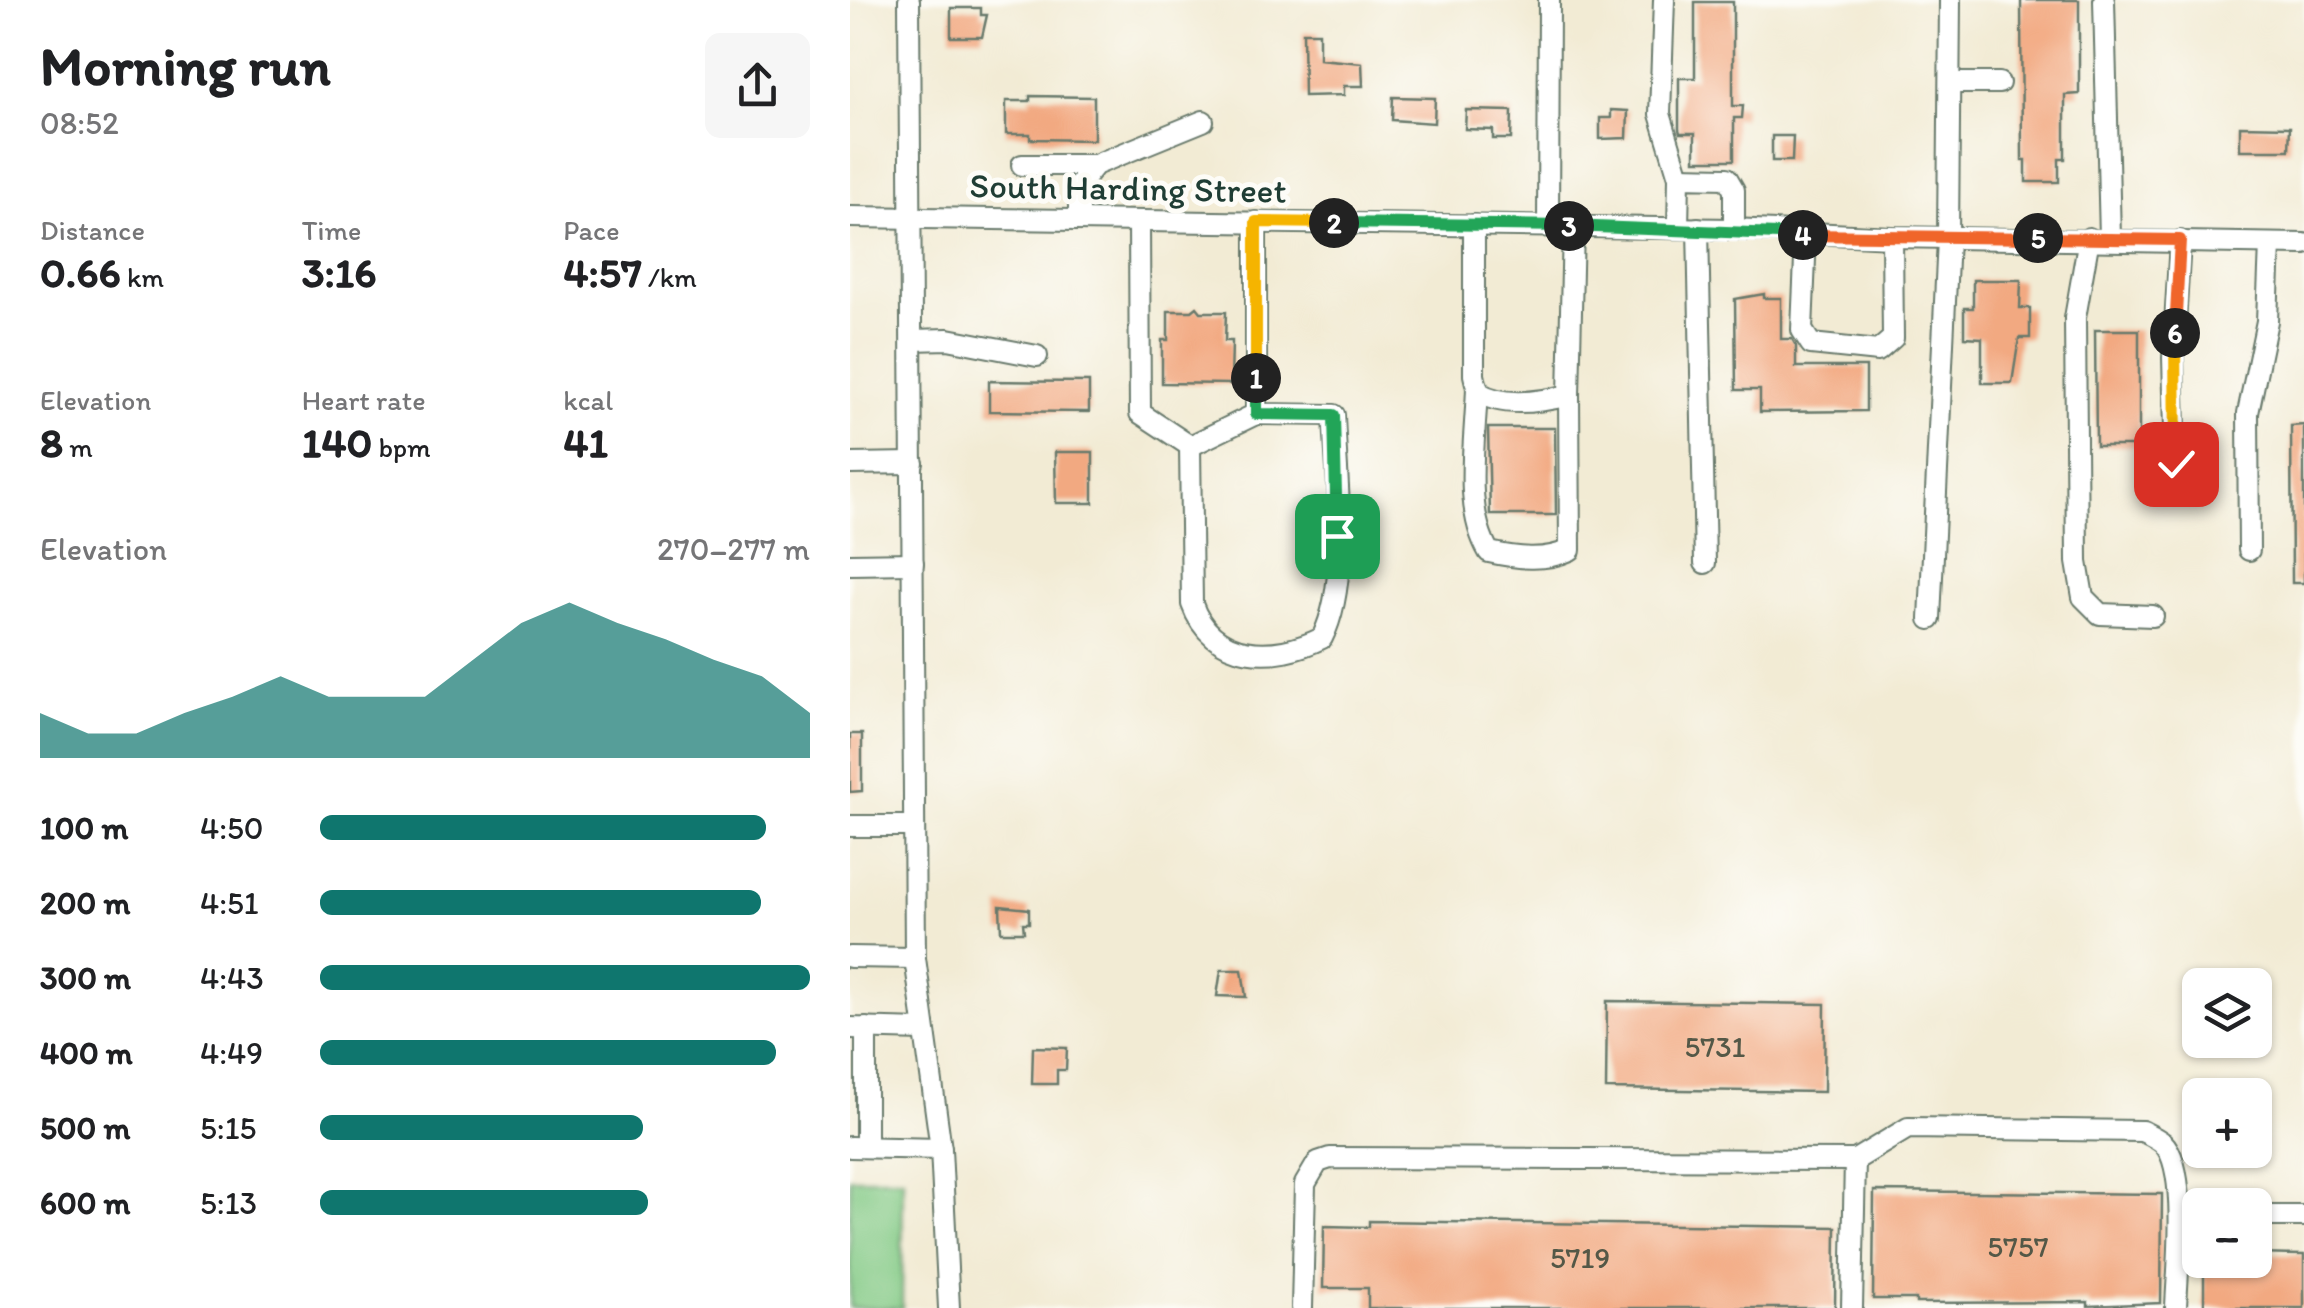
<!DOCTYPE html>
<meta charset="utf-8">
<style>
body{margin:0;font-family:Itim,sans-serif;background:#f6f6f6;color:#202124;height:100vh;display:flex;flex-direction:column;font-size:38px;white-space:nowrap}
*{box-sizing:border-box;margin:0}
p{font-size:32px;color:#757577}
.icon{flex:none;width:55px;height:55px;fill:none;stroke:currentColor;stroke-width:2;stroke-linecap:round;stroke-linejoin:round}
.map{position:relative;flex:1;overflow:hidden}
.details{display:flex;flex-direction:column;background:#fff;width:850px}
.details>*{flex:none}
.controls{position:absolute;left:1332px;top:968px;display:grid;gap:20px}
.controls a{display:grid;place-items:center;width:90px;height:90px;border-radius:15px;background:#fff;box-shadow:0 2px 8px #0004;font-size:50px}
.pin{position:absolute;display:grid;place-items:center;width:85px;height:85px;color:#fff;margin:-42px;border-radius:20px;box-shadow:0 5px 15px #0006}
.km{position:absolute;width:50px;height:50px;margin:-25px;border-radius:50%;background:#222;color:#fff;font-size:28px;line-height:50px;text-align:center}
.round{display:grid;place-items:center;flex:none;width:105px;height:105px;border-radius:15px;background:#f6f6f6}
.headline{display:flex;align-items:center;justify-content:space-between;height:170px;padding:0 40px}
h1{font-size:55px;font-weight:700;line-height:75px}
.stats{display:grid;grid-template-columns:repeat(3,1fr);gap:15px;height:170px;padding:10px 40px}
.stats div{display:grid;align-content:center}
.stats b{font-size:42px;font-weight:700}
.stats small{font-size:28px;font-weight:400}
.stats p{font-size:28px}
.chart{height:280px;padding:20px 40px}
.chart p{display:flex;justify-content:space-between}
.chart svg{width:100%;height:180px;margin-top:10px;fill:#0f766e;opacity:.7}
ul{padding:0 40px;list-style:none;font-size:32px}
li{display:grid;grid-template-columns:160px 120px 1fr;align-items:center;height:75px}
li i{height:25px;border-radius:12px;background:#0f766e}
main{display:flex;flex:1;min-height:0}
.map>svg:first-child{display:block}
</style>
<main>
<section class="details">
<div class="headline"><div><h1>Morning run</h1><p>08:52</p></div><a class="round"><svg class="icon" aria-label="share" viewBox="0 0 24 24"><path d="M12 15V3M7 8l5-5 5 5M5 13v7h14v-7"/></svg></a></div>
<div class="stats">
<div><p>Distance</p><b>0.66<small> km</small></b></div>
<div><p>Time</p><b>3:16</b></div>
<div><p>Pace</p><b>4:57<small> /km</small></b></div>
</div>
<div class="stats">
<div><p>Elevation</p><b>8<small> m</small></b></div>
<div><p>Heart rate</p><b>140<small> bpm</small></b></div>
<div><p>kcal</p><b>41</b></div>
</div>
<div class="chart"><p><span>Elevation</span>270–277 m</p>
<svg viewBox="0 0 160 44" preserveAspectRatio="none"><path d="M0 44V33L10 38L20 38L30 33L40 29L50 24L60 29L70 29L80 29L90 20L100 11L110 6L120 11L130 15L140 20L150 24L160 33V44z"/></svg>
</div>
<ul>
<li><b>100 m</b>4:50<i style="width:91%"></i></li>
<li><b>200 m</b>4:51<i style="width:90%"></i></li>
<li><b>300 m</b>4:43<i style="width:100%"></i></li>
<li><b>400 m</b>4:49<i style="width:93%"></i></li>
<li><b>500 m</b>5:15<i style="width:66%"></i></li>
<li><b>600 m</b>5:13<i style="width:67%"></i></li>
</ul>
</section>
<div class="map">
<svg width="1454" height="1308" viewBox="0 0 1454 1308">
<rect width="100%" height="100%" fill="#fdfcf7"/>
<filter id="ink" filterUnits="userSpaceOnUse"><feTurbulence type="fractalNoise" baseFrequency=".01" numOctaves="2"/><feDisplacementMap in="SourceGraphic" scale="20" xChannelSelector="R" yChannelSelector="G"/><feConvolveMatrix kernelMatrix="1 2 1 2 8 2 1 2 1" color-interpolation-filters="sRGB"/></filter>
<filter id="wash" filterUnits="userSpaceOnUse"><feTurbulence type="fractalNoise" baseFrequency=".0048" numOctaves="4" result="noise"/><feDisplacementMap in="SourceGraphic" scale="40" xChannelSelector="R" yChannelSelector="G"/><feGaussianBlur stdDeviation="2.25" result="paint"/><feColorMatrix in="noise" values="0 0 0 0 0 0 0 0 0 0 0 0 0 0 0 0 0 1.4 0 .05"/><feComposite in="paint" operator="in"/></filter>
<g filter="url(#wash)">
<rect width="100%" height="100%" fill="#f2ebd4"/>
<path fill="#82c984" stroke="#50835c" stroke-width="2.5" d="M0,1178H53L52,1308H0Z"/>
<g id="blocks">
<g fill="#f2a981">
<path d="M1171,0H1229V94L1215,95V159H1209V182H1176V160H1172Z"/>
<path d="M845,2H883V106H893L892,118H884V160H845V133H830L829,129V78H845Z"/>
<path d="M101,8H131V15H137L132,37H101Z"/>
<path d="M453,32H469V59L512,63L513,86H494V95L454,96Z"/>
<path d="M180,96L244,97V140L180,139V134H156V101H180Z"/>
<path d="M543,97L585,98L584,123L542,120Z"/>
<path d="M616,110L662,111L661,139H643V130L615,129Z"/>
<path d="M761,110L778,111L777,138L750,139V118H761Z"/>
<path d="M1390,126L1440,127L1439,150H1390Z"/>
<path d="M922,136H943L942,161H922Z"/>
<path d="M1123,280H1171L1170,308H1180V338H1169L1162,383H1132V338L1114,337V308H1123Z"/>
<path d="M914,294V298H931V339H942L946,346V367H1016V411L910,412V390H886L885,299Z"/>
<path d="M347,307L351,312H376L375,341H382L381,384L312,383V340H318V311H342Z"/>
<path d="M1245,330H1289V446H1246Z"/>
<path d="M139,381L239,382V412L139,411Z"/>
<path d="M1454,425V583H1442L1441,426Z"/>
<path d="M638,428H705L706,515H640Z"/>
<path d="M205,452H243V503H206Z"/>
<path d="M0,734H12V791L0,792Z"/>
<path d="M150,906L179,909V923H173L174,932H151Z"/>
<path d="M371,970H392L396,997L367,996Z"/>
<path d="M757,1001L975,1004L974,1092L756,1089Z"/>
<path d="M183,1047L217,1048L216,1070H207V1084H182Z"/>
<path d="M1024,1191L1312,1194L1311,1303L1238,1306V1302L1066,1303V1299H1023Z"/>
<path d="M519,1221L986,1227L985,1308H518V1288H473L474,1226L519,1227Z"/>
<path d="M1405,1254L1454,1255V1308H1354V1260H1405Z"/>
</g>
</g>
</g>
<g filter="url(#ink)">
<use href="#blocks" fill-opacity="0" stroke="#697a6c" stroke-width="2.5"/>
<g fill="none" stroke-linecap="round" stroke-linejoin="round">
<defs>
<g id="minor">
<path d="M59,0L65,958L91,1149L99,1308"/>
<path d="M814,0L810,114L829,177"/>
<path d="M1254,0L1260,238"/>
<path d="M1100,83H1149"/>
<path d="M172,165H245"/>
<path d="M0,217L884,229L1042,237L1454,244"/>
<path d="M229,220V185L245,165L353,121"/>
<path d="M289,221L290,413L340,446L342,604C362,661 424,662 472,638C501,581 486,480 484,415L406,414V222"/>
<path d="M624,225V375L628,392C653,408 691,402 719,395L723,227"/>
<path d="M698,226L699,0"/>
<path d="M828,228L829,177L877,178L884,190V229"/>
<path d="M848,228L855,563"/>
<path d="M956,235L952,330L961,344L1028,351L1043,338L1042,237"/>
<path d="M1239,238L1225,318L1227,562L1233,597L1250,614L1303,616"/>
<path d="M62,340L98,339L187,356"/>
<path d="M627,386C626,438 612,507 639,552C666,558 694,562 720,550L719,395"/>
<path d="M340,446L406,414"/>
<path d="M0,464L63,463"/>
<path d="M1326,464L1323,358L1330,241"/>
<path d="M1399,550L1398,413L1417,321L1420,244"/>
<path d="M0,564L63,563"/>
<path d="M1080,619L1098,238L1100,0"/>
<path d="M0,826H64"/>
<path d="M0,957L65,958"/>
<path d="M0,1028L74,1030"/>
<path d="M16,1028V1147"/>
<path d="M0,1147L91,1149"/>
<path d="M1005,1160L1058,1128L1292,1131C1298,1134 1307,1138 1313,1143C1339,1168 1327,1272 1326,1308"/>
<path d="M1405,1216H1454"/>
<path d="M452,1308L455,1184L468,1162L480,1158L1005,1160L1002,1308"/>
</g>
</defs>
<use href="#minor" stroke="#697a6c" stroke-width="24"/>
<use href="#minor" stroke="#fff" stroke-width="20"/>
</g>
</g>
<g fill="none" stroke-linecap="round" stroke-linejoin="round" filter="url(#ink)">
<defs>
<path id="split-1" d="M406,378V414L484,415L487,536"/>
<path id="split-2" d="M406,378V222L484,223"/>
<path id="split-3" d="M484,223L719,226"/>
<path id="split-4" d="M719,226L953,235"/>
<path id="split-5" d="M953,235L1188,238"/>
<path id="split-6" d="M1188,238L1330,240L1325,333"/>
<path id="split-7" d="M1325,333L1326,464"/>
</defs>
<use href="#split-1" stroke="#fff" stroke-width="20"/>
<use href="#split-2" stroke="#fff" stroke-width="20"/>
<use href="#split-3" stroke="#fff" stroke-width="20"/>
<use href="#split-4" stroke="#fff" stroke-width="20"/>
<use href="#split-5" stroke="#fff" stroke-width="20"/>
<use href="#split-6" stroke="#fff" stroke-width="20"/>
<use href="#split-7" stroke="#fff" stroke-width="20"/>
<use href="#split-1" stroke="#22a559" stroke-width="12"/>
<use href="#split-2" stroke="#f5b400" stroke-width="12"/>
<use href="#split-3" stroke="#22a559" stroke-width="12"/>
<use href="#split-4" stroke="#22a559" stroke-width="12"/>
<use href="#split-5" stroke="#f0652b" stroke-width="12"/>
<use href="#split-6" stroke="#f0652b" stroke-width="12"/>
<use href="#split-7" stroke="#f5b400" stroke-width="12"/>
</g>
<g text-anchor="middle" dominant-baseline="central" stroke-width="10" stroke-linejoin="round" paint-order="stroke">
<g font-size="30" fill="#545847">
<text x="865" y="1046">5731</text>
<text x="1168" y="1246">5757</text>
<text x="730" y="1257">5719</text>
</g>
<g font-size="35" fill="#1f3d34" stroke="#fdfcf7">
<text transform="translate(278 188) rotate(1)">South Harding Street</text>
</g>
</g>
</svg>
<div class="controls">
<a><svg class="icon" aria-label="layers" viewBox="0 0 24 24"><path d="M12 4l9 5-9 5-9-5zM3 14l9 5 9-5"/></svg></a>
<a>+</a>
<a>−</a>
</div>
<div class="pin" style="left:487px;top:536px;background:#1e9e55"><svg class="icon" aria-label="arrive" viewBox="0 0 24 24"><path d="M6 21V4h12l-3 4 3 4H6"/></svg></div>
<div class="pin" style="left:1326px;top:464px;background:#d93025"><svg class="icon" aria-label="check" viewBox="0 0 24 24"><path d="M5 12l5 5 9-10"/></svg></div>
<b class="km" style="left:406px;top:378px">1</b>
<b class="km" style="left:484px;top:223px">2</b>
<b class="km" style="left:719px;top:226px">3</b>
<b class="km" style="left:953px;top:235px">4</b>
<b class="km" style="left:1188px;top:238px">5</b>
<b class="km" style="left:1325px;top:333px">6</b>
</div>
</main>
